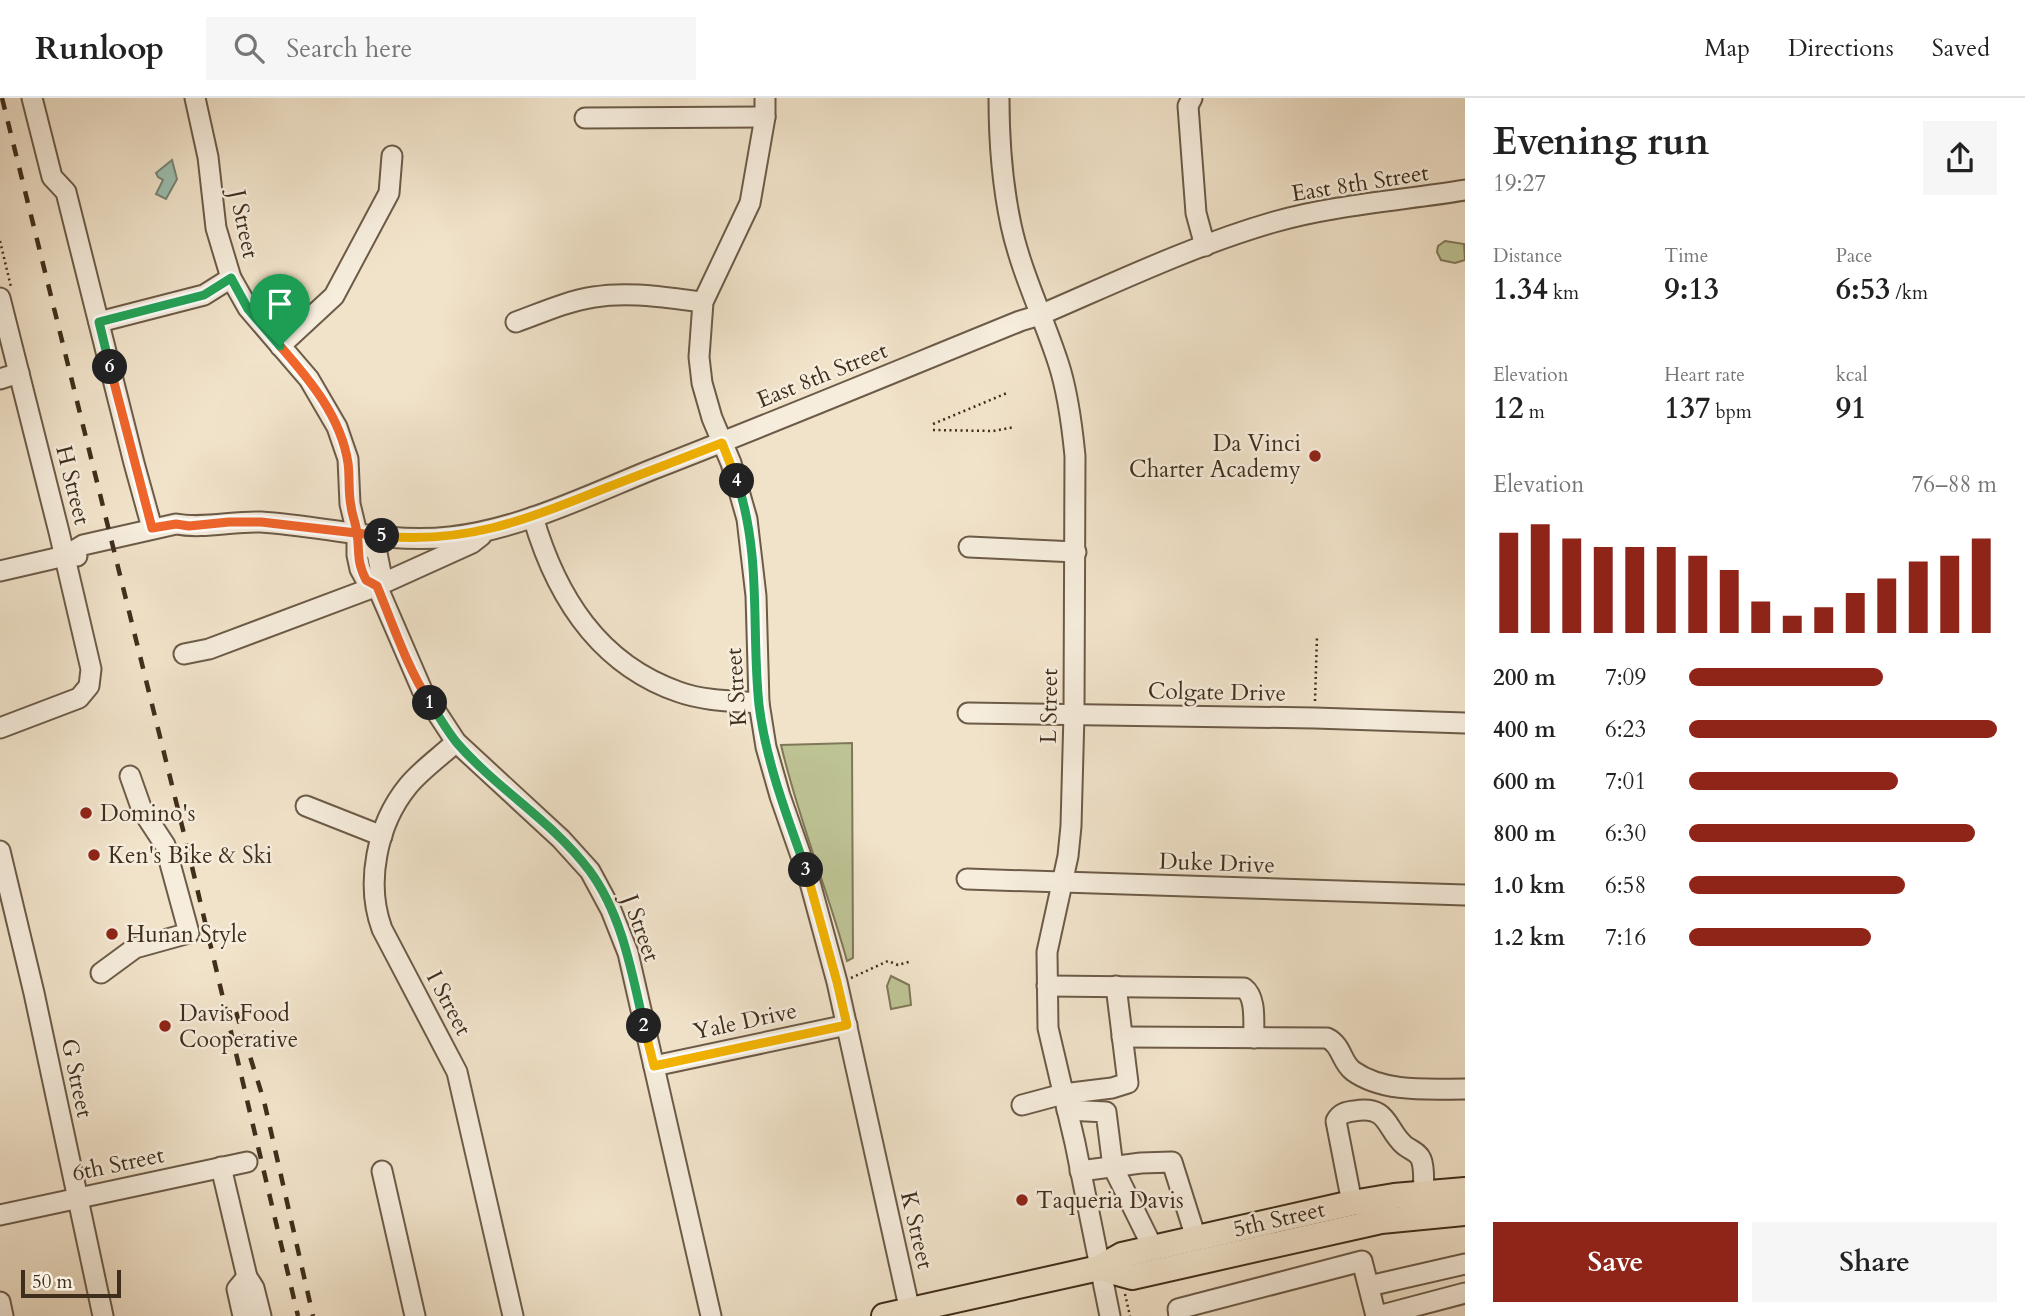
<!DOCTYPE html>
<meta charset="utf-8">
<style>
body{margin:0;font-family:Cardo,serif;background:#f6f6f6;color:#222;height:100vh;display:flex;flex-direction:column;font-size:26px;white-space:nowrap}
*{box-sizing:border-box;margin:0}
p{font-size:23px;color:#767676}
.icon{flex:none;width:38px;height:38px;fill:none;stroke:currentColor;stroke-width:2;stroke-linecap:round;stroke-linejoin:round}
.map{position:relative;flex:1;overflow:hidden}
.panel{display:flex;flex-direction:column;background:#fff;width:560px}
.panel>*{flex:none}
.scale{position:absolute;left:21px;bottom:18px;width:100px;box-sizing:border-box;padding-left:7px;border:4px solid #402e1c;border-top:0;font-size:19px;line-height:24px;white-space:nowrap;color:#402e1c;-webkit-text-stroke:5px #f6eddd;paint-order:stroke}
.pin{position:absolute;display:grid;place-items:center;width:60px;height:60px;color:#fff;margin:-72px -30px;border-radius:50% 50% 50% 0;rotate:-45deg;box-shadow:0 0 7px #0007}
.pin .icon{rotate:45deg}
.km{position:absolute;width:35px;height:35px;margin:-18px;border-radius:50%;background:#222;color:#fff;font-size:19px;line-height:35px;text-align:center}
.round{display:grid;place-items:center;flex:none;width:74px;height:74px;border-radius:0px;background:#f6f6f6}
.summary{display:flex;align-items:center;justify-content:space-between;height:119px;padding:0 28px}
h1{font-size:38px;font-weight:800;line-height:52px}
.metrics{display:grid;grid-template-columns:repeat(3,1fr);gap:10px;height:119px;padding:7px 28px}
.metrics div{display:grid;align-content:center}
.metrics b{font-size:30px;font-weight:800}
.metrics small{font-size:19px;font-weight:400}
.metrics p{font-size:19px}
.chart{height:196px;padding:14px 28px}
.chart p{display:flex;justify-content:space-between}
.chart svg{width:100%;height:126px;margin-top:7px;stroke:#8f2418;stroke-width:6}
.primary-button{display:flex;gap:14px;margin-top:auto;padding:14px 28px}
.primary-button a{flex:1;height:80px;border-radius:0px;background:#8f2418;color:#fff;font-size:28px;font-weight:800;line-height:80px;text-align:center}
.primary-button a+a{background:#f6f6f6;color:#222}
ul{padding:0 28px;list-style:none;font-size:23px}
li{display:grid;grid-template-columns:112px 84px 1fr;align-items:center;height:52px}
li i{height:18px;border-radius:9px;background:#8f2418}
header{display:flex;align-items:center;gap:42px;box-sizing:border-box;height:98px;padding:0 35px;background:#fff;border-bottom:2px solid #e0e0e0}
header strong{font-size:33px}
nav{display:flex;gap:38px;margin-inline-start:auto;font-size:24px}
.search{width:490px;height:63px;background:#f6f6f6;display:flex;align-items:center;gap:18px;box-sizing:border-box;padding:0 24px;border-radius:0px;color:#767676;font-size:26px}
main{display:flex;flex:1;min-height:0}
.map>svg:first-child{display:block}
</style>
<header>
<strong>Runloop</strong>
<div class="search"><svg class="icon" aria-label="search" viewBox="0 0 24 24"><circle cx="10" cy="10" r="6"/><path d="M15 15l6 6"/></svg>Search here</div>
<nav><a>Map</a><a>Directions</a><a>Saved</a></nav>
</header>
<main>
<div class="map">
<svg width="1465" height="1218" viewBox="0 0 1465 1218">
<rect width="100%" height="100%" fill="#f1e3ca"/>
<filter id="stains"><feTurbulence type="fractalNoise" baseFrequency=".00286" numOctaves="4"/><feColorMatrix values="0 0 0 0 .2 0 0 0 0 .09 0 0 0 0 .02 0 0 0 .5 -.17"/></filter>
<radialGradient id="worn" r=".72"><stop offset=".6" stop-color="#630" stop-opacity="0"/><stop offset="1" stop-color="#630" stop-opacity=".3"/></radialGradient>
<g fill="#bec394" stroke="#7f7858" stroke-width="2">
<path d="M1445,143L1464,146L1465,162L1455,165L1441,162L1437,154L1438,148Z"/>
<path d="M852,645L853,860L847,863C827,790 798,720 781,647Z"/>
<path d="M891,878L909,887L911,907L891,911L887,888Z"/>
</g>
<path fill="#9cbfb1" stroke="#778575" stroke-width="2" d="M172,62L177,81L166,101L156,96L163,82L158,79L156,75Z"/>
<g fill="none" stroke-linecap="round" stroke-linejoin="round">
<defs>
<g id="minor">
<path d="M32,0L52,79L66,94L134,365L152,430"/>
<path d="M195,0L208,59L216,130L231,180L248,210L309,281L337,329L348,361L350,406L357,435V457L360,471L366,482L377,488"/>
<path d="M765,0V19L750,105L703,204L699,259L702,285L712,320L731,365L747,421L756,498L759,605L766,649L780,698L809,781L837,884L911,1218"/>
<path d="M999,0C999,43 1002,85 1011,127C1021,174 1043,218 1058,264C1068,294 1072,327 1075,358L1074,616L1071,728L1068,758L1047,854L1048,930L1075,1045L1110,1218"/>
<path d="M1192,0L1188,8L1196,115L1205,148"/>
<path d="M585,20L765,19"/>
<path d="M0,200L59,434L91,571L89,588L79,600L0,630"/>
<path d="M99,224L204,197L231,180"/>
<path d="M516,224C541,215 567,203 594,199C630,193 667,200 703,204"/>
<path d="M280,248L334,198L389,95L392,58"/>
<path d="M0,281L19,275"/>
<path d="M533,419C556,498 598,566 679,594C704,603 733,603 759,605"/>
<path d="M357,435L377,455L381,475L377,488L422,592L456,644L561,741L590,773L611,812L628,855L711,1218"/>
<path d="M969,449L1076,454"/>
<path d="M65,458L83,447L176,426C203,431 233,423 261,424C324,428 387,446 450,439C520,431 587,398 651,372C775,324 897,273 1020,223L1040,217C1117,184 1194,147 1274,124C1333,107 1404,102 1465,92"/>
<path d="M0,473L65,458H77"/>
<path d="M184,556L209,551L377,488L472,445L481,438"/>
<path d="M968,615L1315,620L1465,625"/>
<path d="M456,644C441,658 421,672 408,688C377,726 365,785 382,831L457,974L513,1218"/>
<path d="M306,708L382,738"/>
<path d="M0,753L34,895L103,1218"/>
<path d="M967,781L1465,797"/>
<path d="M101,875L135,850L189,835L165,747L142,712L130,678"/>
<path d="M1047,888L1244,890C1257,900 1253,925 1254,940"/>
<path d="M1122,939L1327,940C1342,947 1341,964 1353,973C1384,995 1429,991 1465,991"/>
<path d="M654,968L847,927"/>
<path d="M1022,1007L1063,996L1112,990L1128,985L1116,888"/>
<path d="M1067,1012L1106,1014L1113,1069L1153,1150"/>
<path d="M221,1069L247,1179L254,1190L261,1218"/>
<path d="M382,1073L415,1218"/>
<path d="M1080,1073L1141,1065L1172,1064L1196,1140"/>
<path d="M1352,1105L1336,1023C1340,1015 1346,1014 1354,1013C1389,1007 1385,1030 1404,1047C1410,1052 1418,1054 1421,1061C1425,1070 1423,1084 1424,1094"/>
<path d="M0,1117L247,1064"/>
<path d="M1369,1188L1465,1166"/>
<path d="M0,1204L3,1218"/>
<path d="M243,1218L237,1191L247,1179"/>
<path d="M1179,1218L1178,1211L1362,1163L1376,1218"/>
<path d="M1378,1218L1465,1195"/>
</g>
<g id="major">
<path d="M1099,1170L1132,1179L1381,1123L1465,1115"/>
<path d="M884,1218L1099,1170L1122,1157L1352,1105L1394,1098L1465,1092"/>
</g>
</defs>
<use href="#minor" stroke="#6c5b48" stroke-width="23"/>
<use href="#major" stroke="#402e1c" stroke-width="28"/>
<g stroke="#402e1c" stroke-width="2.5" stroke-dasharray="2 3.5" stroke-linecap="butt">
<path d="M0,143L11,189"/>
<path d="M933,326L1007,295"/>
<path d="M933,332L993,333L1015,329"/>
<path d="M1315,603L1317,538"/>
<path d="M851,880L888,863L898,867L912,863"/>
<path d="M1125,1196L1130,1218"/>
</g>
<use href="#minor" stroke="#f6eddd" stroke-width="19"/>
<use href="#major" stroke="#f1e3ca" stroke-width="24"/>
<g stroke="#402e1c" stroke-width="4.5" stroke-dasharray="12 12" stroke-linecap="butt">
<path d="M2,0L189,756L298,1218"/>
<path d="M236,914L264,1003L313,1218"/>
</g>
</g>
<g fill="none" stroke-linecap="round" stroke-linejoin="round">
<defs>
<path id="split-1" d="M280,248C310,282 341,319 348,365C350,379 348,394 351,408C352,417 356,426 357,435C360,455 356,462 366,482L377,488C393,527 407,569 430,605"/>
<path id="split-2" d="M430,605C439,618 447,633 457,645C497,691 552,723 589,772C622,816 632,875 644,928"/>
<path id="split-3" d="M644,928L654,968L847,927L837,884L806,772"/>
<path id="split-4" d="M737,383C762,459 751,530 759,607C766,664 787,718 806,772"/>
<path id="split-5" d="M382,438C464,446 523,423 598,393C639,377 681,361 722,345L737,383"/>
<path id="split-6" d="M110,269L152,430L176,426L189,428L229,424H261L382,438"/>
<path id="split-7" d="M110,269L99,224L204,197L231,180L248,211L280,248"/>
</defs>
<use href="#split-1" stroke="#fff" stroke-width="14"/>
<use href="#split-2" stroke="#fff" stroke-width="14"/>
<use href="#split-3" stroke="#fff" stroke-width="14"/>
<use href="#split-4" stroke="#fff" stroke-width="14"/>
<use href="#split-5" stroke="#fff" stroke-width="14"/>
<use href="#split-6" stroke="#fff" stroke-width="14"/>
<use href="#split-7" stroke="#fff" stroke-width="14"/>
<use href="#split-1" stroke="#f0652b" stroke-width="9"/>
<use href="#split-2" stroke="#22a559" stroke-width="9"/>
<use href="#split-3" stroke="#f5b400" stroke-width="9"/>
<use href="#split-4" stroke="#22a559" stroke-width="9"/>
<use href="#split-5" stroke="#f5b400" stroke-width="9"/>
<use href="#split-6" stroke="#f0652b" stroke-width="9"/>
<use href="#split-7" stroke="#22a559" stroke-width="9"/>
</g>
<g fill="#8f2418" stroke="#f6eddd" stroke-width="2.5">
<circle cx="1315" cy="358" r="7"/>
<circle cx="86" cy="715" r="7"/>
<circle cx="94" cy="757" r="7"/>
<circle cx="112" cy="836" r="7"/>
<circle cx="165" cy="928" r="7"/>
<circle cx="1022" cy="1102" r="7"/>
</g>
<g text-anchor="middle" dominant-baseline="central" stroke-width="5" stroke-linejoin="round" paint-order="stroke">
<g font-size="23" fill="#402e1c" stroke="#f6eddd">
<text transform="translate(1360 85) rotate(-9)">East 8th Street</text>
<text transform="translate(244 126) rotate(78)">J Street</text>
<text transform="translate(822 277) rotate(-22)">East 8th Street</text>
<text transform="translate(73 387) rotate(76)">H Street</text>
<text transform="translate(736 589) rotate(-94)">K Street</text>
<text transform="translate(1217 594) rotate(1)">Colgate Drive</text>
<text transform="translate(1049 608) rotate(-89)">L Street</text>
<text transform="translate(1217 765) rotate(2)">Duke Drive</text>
<text transform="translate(641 830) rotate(70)">J Street</text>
<text transform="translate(449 905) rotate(62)">I Street</text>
<text transform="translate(745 923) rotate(-12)">Yale Drive</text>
<text transform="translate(77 980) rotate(78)">G Street</text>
<text transform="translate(118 1066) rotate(-12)">6th Street</text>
<text transform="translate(1279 1121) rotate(-13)">5th Street</text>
<text transform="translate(917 1132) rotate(77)">K Street</text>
</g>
<g font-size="23" fill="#402e1c" stroke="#f6eddd" text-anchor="start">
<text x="1301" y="345" text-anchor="end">Da Vinci<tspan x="1301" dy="26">Charter Academy</tspan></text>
<text x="100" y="715">Domino's</text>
<text x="108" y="757">Ken's Bike &amp; Ski</text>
<text x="126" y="836">Hunan Style</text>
<text x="179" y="915">Davis Food<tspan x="179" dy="26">Cooperative</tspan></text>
<text x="1036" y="1102">Taqueria Davis</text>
</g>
</g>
<rect width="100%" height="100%" filter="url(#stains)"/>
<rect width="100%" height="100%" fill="url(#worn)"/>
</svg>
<div class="scale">50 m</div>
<div class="pin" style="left:280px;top:248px;background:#1e9e55"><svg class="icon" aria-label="arrive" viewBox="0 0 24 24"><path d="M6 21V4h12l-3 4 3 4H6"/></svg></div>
<b class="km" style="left:430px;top:605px">1</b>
<b class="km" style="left:644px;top:928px">2</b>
<b class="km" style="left:806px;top:772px">3</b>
<b class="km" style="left:737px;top:383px">4</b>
<b class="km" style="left:382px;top:438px">5</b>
<b class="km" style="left:110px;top:269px">6</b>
</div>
<section class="panel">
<div class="summary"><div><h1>Evening run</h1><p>19:27</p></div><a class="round"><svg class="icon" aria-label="share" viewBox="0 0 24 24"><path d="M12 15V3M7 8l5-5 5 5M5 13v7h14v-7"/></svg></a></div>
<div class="metrics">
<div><p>Distance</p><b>1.34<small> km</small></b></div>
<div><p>Time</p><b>9:13</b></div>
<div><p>Pace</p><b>6:53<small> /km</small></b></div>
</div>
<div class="metrics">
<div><p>Elevation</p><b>12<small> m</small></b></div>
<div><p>Heart rate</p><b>137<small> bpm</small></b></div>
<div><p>kcal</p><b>91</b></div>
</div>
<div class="chart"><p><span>Elevation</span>76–88 m</p>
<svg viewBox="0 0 160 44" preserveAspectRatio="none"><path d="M5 44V9M15 44V6M25 44V11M35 44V14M45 44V14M55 44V14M65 44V17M75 44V22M85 44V33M95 44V38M105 44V35M115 44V30M125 44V25M135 44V19M145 44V17M155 44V11"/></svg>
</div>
<ul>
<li><b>200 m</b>7:09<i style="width:63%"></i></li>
<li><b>400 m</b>6:23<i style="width:100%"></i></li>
<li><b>600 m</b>7:01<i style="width:68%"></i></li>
<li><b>800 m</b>6:30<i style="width:93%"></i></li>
<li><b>1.0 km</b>6:58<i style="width:70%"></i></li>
<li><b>1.2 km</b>7:16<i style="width:59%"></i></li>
</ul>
<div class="primary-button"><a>Save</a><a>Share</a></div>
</section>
</main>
